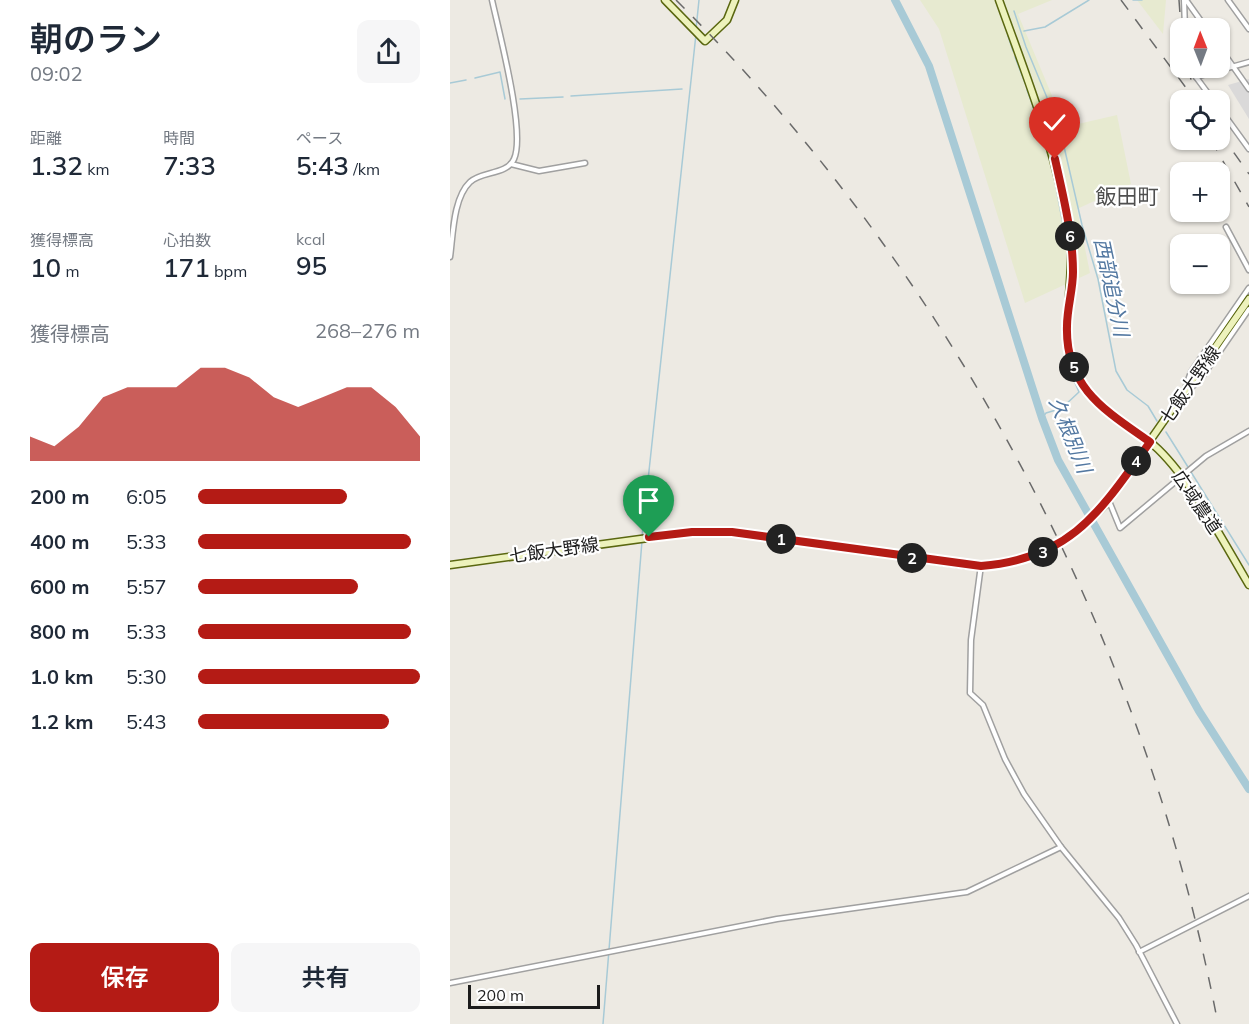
<!DOCTYPE html>
<html lang="ja">
<meta charset="utf-8">
<style>
body{margin:0;font-family:Mulish,"Noto Sans JP",sans-serif;background:#f6f6f7;color:#1f2937;height:100vh;display:flex;flex-direction:column;font-size:22px;white-space:nowrap}
*{box-sizing:border-box;margin:0}
p{font-size:20px;color:#747a83}
.icon{flex:none;width:33px;height:33px;fill:none;stroke:currentColor;stroke-width:2;stroke-linecap:round;stroke-linejoin:round}
.map{position:relative;flex:1;overflow:hidden}
.drawer{display:flex;flex-direction:column;background:#fff;width:450px}
.drawer>*{flex:none}
.needle{width:39px;rotate:359deg}
.tools{position:absolute;left:720px;top:18px;display:grid;gap:12px}
.tools a{display:grid;place-items:center;width:60px;height:60px;border-radius:12px;background:#fff;box-shadow:0 2px 4px #0004;font-size:30px}
.scale{position:absolute;left:18px;bottom:15px;width:132px;box-sizing:border-box;padding-left:6px;border:3px solid #1c1c1c;border-top:0;font-size:16px;line-height:21px;white-space:nowrap;color:#1c1c1c;-webkit-text-stroke:4px #fff;paint-order:stroke}
.pin{position:absolute;display:grid;place-items:center;width:51px;height:51px;color:#fff;margin:-62px -26px;border-radius:50% 50% 50% 0;rotate:-45deg;box-shadow:0 0 6px #0007}
.pin .icon{rotate:45deg}
.km{position:absolute;width:30px;height:30px;margin:-15px;border-radius:50%;background:#222;color:#fff;font-size:16px;line-height:30px;text-align:center}
.round{display:grid;place-items:center;flex:none;width:63px;height:63px;border-radius:12px;background:#f6f6f7}
.overview{display:flex;align-items:center;justify-content:space-between;height:102px;padding:0 30px}
h1{font-size:33px;font-weight:600;line-height:45px}
.metrics{display:grid;grid-template-columns:repeat(3,1fr);gap:9px;height:102px;padding:6px 30px}
.metrics div{display:grid;align-content:center}
.metrics b{font-size:26px;font-weight:600}
.metrics small{font-size:16px;font-weight:400}
.metrics p{font-size:16px}
.chart{height:168px;padding:12px 30px}
.chart p{display:flex;justify-content:space-between}
.chart svg{width:100%;height:108px;margin-top:6px;fill:#b41b15;opacity:.7}
.button{display:flex;gap:12px;margin-top:auto;padding:12px 30px}
.button a{flex:1;height:69px;border-radius:12px;background:#b41b15;color:#fff;font-size:24px;font-weight:600;line-height:69px;text-align:center}
.button a+a{background:#f6f6f7;color:#1f2937}
ul{padding:0 30px;list-style:none;font-size:20px}
li{display:grid;grid-template-columns:96px 72px 1fr;align-items:center;height:45px}
li i{height:15px;border-radius:8px;background:#b41b15}
main{display:flex;flex:1;min-height:0}
.map>svg:first-child{display:block}
</style>
<main>
<section class="drawer">
<div class="overview"><div><h1>朝のラン</h1><p>09:02</p></div><a class="round"><svg class="icon" aria-label="share" viewBox="0 0 24 24"><path d="M12 15V3M7 8l5-5 5 5M5 13v7h14v-7"/></svg></a></div>
<div class="metrics">
<div><p>距離</p><b>1.32<small> km</small></b></div>
<div><p>時間</p><b>7:33</b></div>
<div><p>ペース</p><b>5:43<small> /km</small></b></div>
</div>
<div class="metrics">
<div><p>獲得標高</p><b>10<small> m</small></b></div>
<div><p>心拍数</p><b>171<small> bpm</small></b></div>
<div><p>kcal</p><b>95</b></div>
</div>
<div class="chart"><p><span>獲得標高</span>268–276 m</p>
<svg viewBox="0 0 160 44" preserveAspectRatio="none"><path d="M0 44V34L10 38L20 30L30 18L40 14L50 14L60 14L70 6L80 6L90 10L100 18L110 22L120 18L130 14L140 14L150 22L160 34V44z"/></svg>
</div>
<ul>
<li><b>200 m</b>6:05<i style="width:67%"></i></li>
<li><b>400 m</b>5:33<i style="width:96%"></i></li>
<li><b>600 m</b>5:57<i style="width:72%"></i></li>
<li><b>800 m</b>5:33<i style="width:96%"></i></li>
<li><b>1.0 km</b>5:30<i style="width:100%"></i></li>
<li><b>1.2 km</b>5:43<i style="width:86%"></i></li>
</ul>
<div class="button"><a>保存</a><a>共有</a></div>
</section>
<div class="map">
<svg width="799" height="1024" viewBox="0 0 799 1024">
<rect width="100%" height="100%" fill="#edeae3"/>
<path fill="#dad9d9" d="M799,79V119L778,85Z"/>
<g fill="#e7ead0">
<path d="M470,0H602L568,14L615,127L667,115L681,184L627,209L640,273L575,303L489,29Z"/>
<path d="M687,0H716L713,34Z"/>
</g>
<g fill="none" stroke-linecap="round" stroke-linejoin="round">
<g stroke="#a8cad6" stroke-width="1.5">
<path d="M683,0H692"/>
<path d="M564,11L576,47L610,129L632,225L648,279L666,371L677,390L698,406L707,421"/>
<path d="M246,29L249,0"/>
<path d="M574,31L595,27L639,0"/>
<path d="M558,36L563,51"/>
<path d="M565,57L575,83"/>
<path d="M25,78L50,72L55,99"/>
<path d="M0,83L16,80"/>
<path d="M577,90L587,117"/>
<path d="M121,96L232,89"/>
<path d="M70,99L113,97"/>
<path d="M589,124L590,128"/>
<path d="M593,135L602,166L618,251"/>
<path d="M612,331L615,302"/>
<path d="M613,338L617,363"/>
<path d="M613,407L629,392L620,371"/>
<path d="M592,418L596,413L606,410"/>
<path d="M716,432L738,467"/>
<path d="M741,472L799,565"/>
<path d="M192,536L246,34"/>
<path d="M153,1024L192,541"/>
</g>
<path stroke="#a8cad6" stroke-width="8" d="M445,0L479,66L592,418L608,460L749,711L799,789"/>
<defs>
<g id="street">
<path d="M734,0L735,28"/>
<path d="M736,0L756,28"/>
<path d="M778,0L799,29"/>
<path d="M770,48L799,89"/>
<path d="M743,68L746,77L763,100"/>
<path d="M746,77L799,62"/>
<path d="M770,109L799,149"/>
<path d="M61,164L89,171L135,163"/>
<path d="M776,227L799,270"/>
<path d="M0,257C3,236 3,198 20,182C31,171 57,175 64,159C76,133 49,32 42,0"/>
<path d="M736,386L741,372L799,288"/>
<path d="M737,392L752,377L799,309"/>
<path d="M659,501L670,528L756,456L799,431"/>
<path d="M531,565L521,640L520,693L533,705L555,759L574,794L611,847L669,918L686,945L727,1024"/>
<path d="M689,952L799,896"/>
<path d="M0,983L327,919L517,892L611,847"/>
</g>
<g id="secondary">
<path d="M215,0L255,41L277,20L285,0"/>
<path d="M549,0C577,78 607,152 619,234C627,282 606,332 628,377C646,413 681,423 708,449C743,483 774,543 799,585"/>
<path d="M0,565L242,532H282L516,565C571,567 618,545 655,505L799,299"/>
</g>
</defs>
<use href="#street" stroke="#a0a0a0" stroke-width="7"/>
<use href="#secondary" stroke="#5a6710" stroke-width="9"/>
<use href="#street" stroke="#fff" stroke-width="4"/>
<use href="#secondary" stroke="#edf2bc" stroke-width="6"/>
<g stroke="#6a6a6a" stroke-width="1.5" stroke-dasharray="12 12" stroke-linecap="butt">
<path d="M226,0C504,276 695,640 768,1024"/>
<path d="M671,0L745,100"/>
<path d="M729,0L731,28"/>
<path d="M738,68L745,95"/>
<path d="M770,133L799,174"/>
<path d="M761,140L799,207"/>
</g>
</g>
<g fill="none" stroke-linecap="round" stroke-linejoin="round">
<defs>
<path id="route" d="M199,537L242,532H282L531,566C622,559 651,510 700,442C656,411 615,388 617,326C617,308 623,290 623,272C623,235 613,195 605,159"/>
</defs>
<use href="#route" stroke="#fff" stroke-width="12"/>
<use href="#route" stroke="#b41b15" stroke-width="8"/>
</g>
<g text-anchor="middle" dominant-baseline="central" stroke-width="4.5" stroke-linejoin="round" paint-order="stroke">
<g font-size="18" fill="#1c1c1c" stroke="#fff">
<text transform="translate(740 385) rotate(-55)">七飯大野線</text>
<text transform="translate(747 502) rotate(56)">広域農道</text>
<text transform="translate(104 550) rotate(-8)">七飯大野線</text>
</g>
<g font-size="20" font-style="italic" fill="#5378a1" stroke="#fff">
<text transform="translate(662 287) rotate(78)">西部追分川</text>
<text transform="translate(621 435) rotate(68)">久根別川</text>
</g>
<g font-size="21" fill="#4f4f4f" stroke="#fff">
<text x="677" y="196">飯田町</text>
</g>
</g>
</svg>
<div class="tools">
<a><svg class="needle" viewBox="-14 -14 28 28"><path d="M0-13l5 13h-10z" fill="#e53935"/><path d="M0 13l5-13h-10z" fill="#747a83"/></svg></a>
<a><svg class="icon" aria-label="locate" viewBox="0 0 24 24"><circle cx="12" cy="12" r="6"/><path d="M12 2v4M12 18v4M2 12h4M18 12h4"/></svg></a>
<a>+</a>
<a>−</a>
</div>
<div class="scale">200 m</div>
<div class="pin" style="left:199px;top:537px;background:#1e9e55"><svg class="icon" aria-label="arrive" viewBox="0 0 24 24"><path d="M6 21V4h12l-3 4 3 4H6"/></svg></div>
<div class="pin" style="left:605px;top:159px;background:#d93025"><svg class="icon" aria-label="check" viewBox="0 0 24 24"><path d="M5 12l5 5 9-10"/></svg></div>
<b class="km" style="left:331px;top:539px">1</b>
<b class="km" style="left:462px;top:558px">2</b>
<b class="km" style="left:593px;top:552px">3</b>
<b class="km" style="left:686px;top:461px">4</b>
<b class="km" style="left:624px;top:367px">5</b>
<b class="km" style="left:620px;top:236px">6</b>
</div>
</main>
